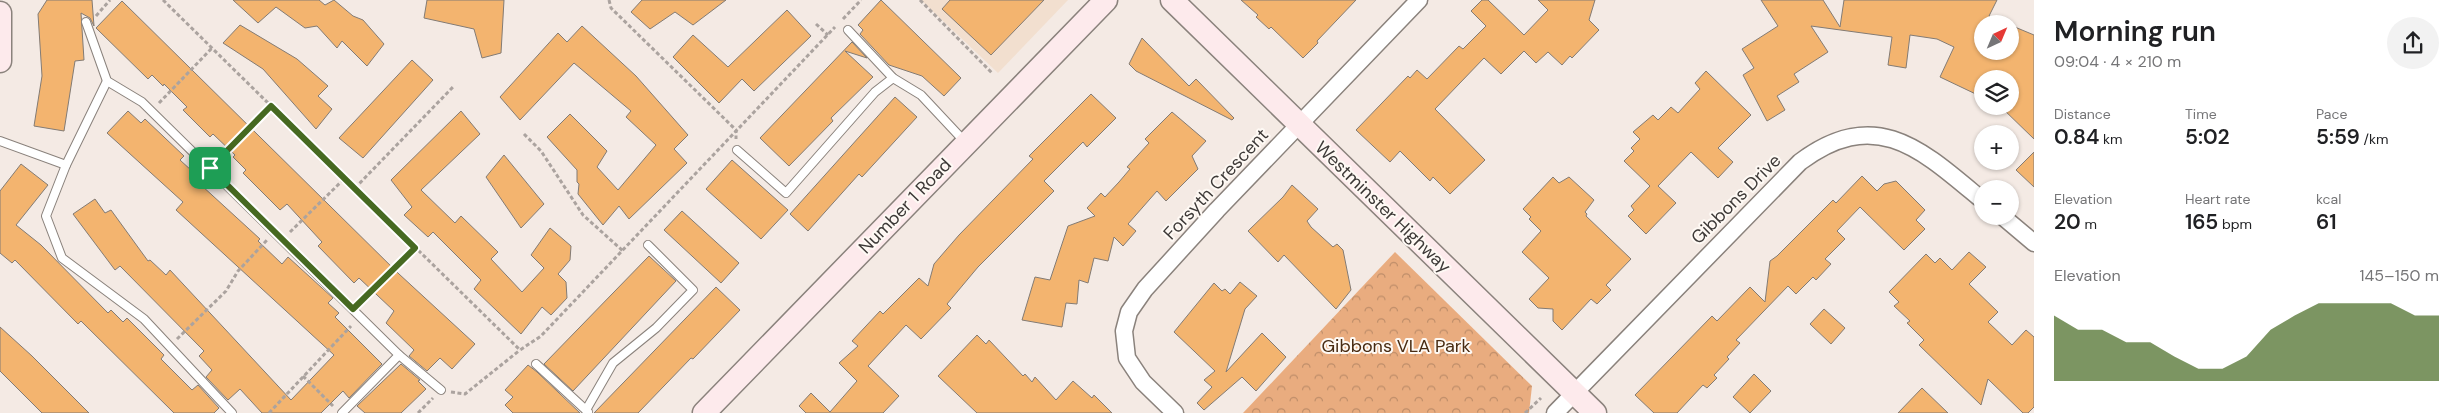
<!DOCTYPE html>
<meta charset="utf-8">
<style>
body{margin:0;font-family:"DM Sans",sans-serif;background:#f2f2f2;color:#202124;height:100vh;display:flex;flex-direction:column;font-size:19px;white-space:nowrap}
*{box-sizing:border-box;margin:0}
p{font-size:16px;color:#757577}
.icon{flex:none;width:28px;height:28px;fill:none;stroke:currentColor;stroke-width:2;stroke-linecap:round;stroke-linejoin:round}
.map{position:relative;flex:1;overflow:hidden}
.sheet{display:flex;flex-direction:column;background:#fff;width:425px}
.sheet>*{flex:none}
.needle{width:32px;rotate:44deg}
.fabs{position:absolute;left:1974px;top:15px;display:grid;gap:10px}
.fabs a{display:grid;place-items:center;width:45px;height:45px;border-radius:50%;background:#fff;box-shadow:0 1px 4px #0004;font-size:25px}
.pin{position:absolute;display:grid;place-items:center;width:42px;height:42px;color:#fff;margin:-21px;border-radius:10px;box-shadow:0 2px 8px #0006}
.round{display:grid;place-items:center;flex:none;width:52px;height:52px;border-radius:26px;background:#f2f2f2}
.overview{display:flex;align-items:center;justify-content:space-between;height:85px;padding:0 20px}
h1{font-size:28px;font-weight:600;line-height:38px}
.metrics{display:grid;grid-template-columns:repeat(3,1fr);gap:8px;height:85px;padding:5px 20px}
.metrics div{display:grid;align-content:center}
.metrics b{font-size:21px;font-weight:600}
.metrics small{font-size:14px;font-weight:400}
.metrics p{font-size:14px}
.chart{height:140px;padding:10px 20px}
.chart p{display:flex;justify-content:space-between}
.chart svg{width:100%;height:90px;margin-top:5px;fill:#466921;opacity:.7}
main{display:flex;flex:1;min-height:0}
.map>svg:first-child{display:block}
</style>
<main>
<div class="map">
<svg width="2034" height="413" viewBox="0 0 2034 413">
<defs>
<pattern id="park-crowns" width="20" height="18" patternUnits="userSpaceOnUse" patternTransform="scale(1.25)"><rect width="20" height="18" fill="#e9ac7f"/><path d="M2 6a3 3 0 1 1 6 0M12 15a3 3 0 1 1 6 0" fill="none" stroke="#be8d69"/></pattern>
</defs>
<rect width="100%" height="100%" fill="#f4eae4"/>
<path fill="#f2dfcf" d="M921,0H1068L998,73Z"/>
<path fill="url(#park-crowns)" d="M1395,252L1532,386L1529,413H1243Z"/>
<g fill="#f3b46f" stroke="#837b74">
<path d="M47,0H92L94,26L90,18L81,13L84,60L75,61L64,131L34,126L42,76L38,14Z"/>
<path d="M233,0H319L325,5L334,0L353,16L363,20L384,44L367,66L342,41L337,48L317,26L305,28L276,7L258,23Z"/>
<path d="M427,0H504L501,53L482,58L474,29L424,18Z"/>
<path d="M642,0H726L693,25L675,12L650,29L631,12Z"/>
<path d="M881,0L961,78L944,96L922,76L889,65L860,34L863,30L858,25Z"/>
<path d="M950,0H1044L991,55L942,9Z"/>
<path d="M1241,0H1356L1317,41L1318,43L1303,58L1271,27L1269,29L1256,17L1258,15Z"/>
<path d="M1482,0H1488L1524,35L1548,10L1538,0H1595L1589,20L1599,30L1572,58L1570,56L1562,65L1548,52L1536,63L1524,51L1501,74L1484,58L1435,109L1485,160L1450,194L1433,177L1430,181L1400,151L1390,162L1356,130L1408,76L1410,78L1417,70L1427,79L1459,46L1463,49L1486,26L1471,11Z"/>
<path d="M1761,0H1823L1840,27L1844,0H1997L1989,16L2008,24H1982V51H2010V25L2034,35V139L2000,106H2010V79H1982V97L1940,77L1954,47L1937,39L1910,35L1906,68L1888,65L1892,37L1811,26L1828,52L1794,74L1799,82L1777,96L1785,110L1767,121L1743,75L1754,68L1742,49L1778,26Z"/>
<path d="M122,1L399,274L475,344L452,369L440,358L427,371L409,356L414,350L386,323L394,311L359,278L354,283L318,246L322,242L287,204L280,210L243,173L246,170L233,157L235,155L213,134L210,137L183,110L187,107L164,84L163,86L152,75L148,79L96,28Z"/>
<path d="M787,10L811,36L754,91L742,79L719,103L673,57L693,35L728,67Z"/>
<path d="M240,25L297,59L328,86L318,96L332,109L316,129L263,69L223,43Z"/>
<path d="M582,26L636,76L688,135L674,149L687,163L629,219L619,206L603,225L578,194L579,184L577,182V170L547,137L570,114L607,151L597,167L618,190L656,145L626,117L631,111L574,63L520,120L500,97L558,33L567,42Z"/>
<path d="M1142,38L1189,86L1196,79L1234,118L1232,120L1136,71L1129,64Z"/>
<path d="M852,42L867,58L845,51L873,77L831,118L833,121L789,166L760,138Z"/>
<path d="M412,60L433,80L363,158L339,138Z"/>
<path d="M1706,71L1751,115L1718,148L1733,162L1718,178L1691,152L1658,186L1676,203L1646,234L1628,216L1634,210L1631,206L1650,186L1624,161L1634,151L1631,148L1640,139L1633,132L1653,115L1658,120L1671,107L1678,113L1700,89L1695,83Z"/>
<path d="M1091,94L1116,118L1087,147L1083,142L1044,181L1054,191L978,267L947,304L951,308L921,339L906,325L868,366L899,396L883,413H806L799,406L811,393L830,412L857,381L839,363L858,346L852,341L880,311L883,314L919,278L928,286L934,264L959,235L1033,159L1029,156Z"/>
<path d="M895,97L917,117L862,177L859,174L808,231L790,214Z"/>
<path d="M128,111L141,123L145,119L184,156L180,160L192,171L189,174L260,239L258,241L282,264L288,257L333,298L328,303L339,313L335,317L382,364L349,398L343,391L321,413H262L240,389L228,400L206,377L212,370L199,356L204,351L120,266L115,270L73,214L95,199L105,213L111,210L148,261L150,260L166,275L170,270L291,400L334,355L176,210L183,202L107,133Z"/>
<path d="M461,111L480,134L421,190L455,223L461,216L498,252L491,259L522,292L544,268L531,255L550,228L571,246L570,260L558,274L566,282L567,298L551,315L542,307L521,334L474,289L481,280L433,232L428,237L404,215L412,207L391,180Z"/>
<path d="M1172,112L1206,141L1192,156L1198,169L1166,201L1157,191L1128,224L1136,231L1123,246L1114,237L1108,261L1094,258L1088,283L1079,280L1077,304L1066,303L1062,327L1022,320L1035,277L1050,280L1068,226L1095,216L1087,208L1101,193L1105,197L1119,182L1130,169L1127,167L1149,143L1145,139Z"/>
<path d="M2034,152V187L2016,170Z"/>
<path d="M504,155L544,204L521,228L486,177Z"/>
<path d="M732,160L788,210L761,239L706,189Z"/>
<path d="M21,164L48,185L16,225L41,245L108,313L111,310L123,322L127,318L164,355L161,359L192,390L198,385L219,408L214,413H174L81,321L78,324L15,260L12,263L0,253V191Z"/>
<path d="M1862,176L1877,191L1884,184L1896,181L1925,210L1916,220L1925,229L1904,250L1860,207L1837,231L1845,239L1825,259L1831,264L1816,280L1813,277L1796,294L1788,286L1736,340L1740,343L1727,357L1729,359L1714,375L1717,378L1707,388L1703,385L1677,413H1654L1635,395L1712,316L1717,321L1750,287L1765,302L1770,261L1777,256L1833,200L1836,203Z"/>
<path d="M1553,177L1559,183L1569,177L1594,200L1585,212L1587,214L1586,216L1631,259L1606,285L1611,290L1597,304L1591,299L1562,330L1553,321V309L1538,308L1529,299L1549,278L1522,252L1541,231L1529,219L1531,217L1523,209Z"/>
<path d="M1292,185L1318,209L1307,221L1311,227L1333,247L1337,244L1343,250L1351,290L1336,309L1284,255L1278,262L1248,231L1283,197Z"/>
<path d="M682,211L739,263L721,283L664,230Z"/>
<path d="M1969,252L1986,267L1969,284L1998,312L1988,322L2012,345L2026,330L2034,337V407L2028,413H2023L1988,379L1981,405L1919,345L1924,340L1907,323L1910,321L1894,306L1899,302L1889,292L1926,254L1935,263L1940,258L1952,270Z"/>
<path d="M649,256L676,281L573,391L544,364Z"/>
<path d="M1240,282L1257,296L1245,309L1226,372L1262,333L1286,357L1256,391L1242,377L1204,410L1197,403L1212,387L1204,380L1215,371L1174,332L1214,283L1222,291L1225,289L1230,294Z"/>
<path d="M716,287L740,310L693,359L691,358L638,413H594Z"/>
<path d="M1824,309L1845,328L1831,344L1810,324Z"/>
<path d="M0,327L32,356L89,413H42L0,371Z"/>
<path d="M977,335L986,344L989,340L1023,376L1025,374L1032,382L1035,377L1056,400L1073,381L1092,398L1094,395L1112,413H977L938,376Z"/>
<path d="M401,364L420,380L418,381L426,389L401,413H365L357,406Z"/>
<path d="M528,365L537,372L580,413H513L505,405L513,397L505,390Z"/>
<path d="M1754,374L1771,391L1750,413L1733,397Z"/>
<path d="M1922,388L1948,413H1898Z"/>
</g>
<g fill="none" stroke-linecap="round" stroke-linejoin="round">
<defs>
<g id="lane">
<path d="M86,22L107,81L142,102L399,355L441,390"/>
<path d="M848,30L893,78L921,95L965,142"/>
<path d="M107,81L66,165L46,216L62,258L144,319L232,413"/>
<path d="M0,141L66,165"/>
<path d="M737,150L786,193L875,92L893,78"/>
<path d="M536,364L588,412"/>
<path d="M586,410L613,363L656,328L693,290L648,245"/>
<path d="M342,413L399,355"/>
</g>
<g id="street">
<path d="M2002,216L2034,243"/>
<path d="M1175,413L1143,382L1127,358L1124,331L1129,312L1145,289L1217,210L1419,0"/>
<path d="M1555,413L1800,162C1876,105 1922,150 1982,200"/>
</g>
<g id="secondary">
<path d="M1172,0L1595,413"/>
<path d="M0,13V61"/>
<path d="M704,413L1106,0"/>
</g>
</defs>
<use href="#lane" stroke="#8a827c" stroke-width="10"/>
<use href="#street" stroke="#8a827c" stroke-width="19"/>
<use href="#secondary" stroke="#8a827c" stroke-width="25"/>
<g stroke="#aba39f" stroke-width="3" stroke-dasharray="4 2.5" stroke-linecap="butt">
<path d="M163,0L520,350L541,336L835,27"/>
<path d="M609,0L611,8L736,130V139"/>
<path d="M920,0L992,73"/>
<path d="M96,16L110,0"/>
<path d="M843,19L861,0"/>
<path d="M816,24L828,35"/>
<path d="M159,103L212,48"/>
<path d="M524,134L541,151L583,215L623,251"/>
<path d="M217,161L271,106"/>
<path d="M355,188L453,87"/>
<path d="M290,232L345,178"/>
<path d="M361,302L415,248"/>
<path d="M177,339L226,291L238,271L267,240"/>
<path d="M303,376L333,406"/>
<path d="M451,392L465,394L520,350"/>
<path d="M269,413L351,326"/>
<path d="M418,413L433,398"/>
<path d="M1525,413L1541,398"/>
</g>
<use href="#lane" stroke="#fff" stroke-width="8"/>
<use href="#street" stroke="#fff" stroke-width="16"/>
<use href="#secondary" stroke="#fdeaec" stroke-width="22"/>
</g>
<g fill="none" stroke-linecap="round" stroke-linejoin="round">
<defs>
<path id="route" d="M271,106L415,248L353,309L210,168Z"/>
</defs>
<use href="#route" stroke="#fff" stroke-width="10"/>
<use href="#route" stroke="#466921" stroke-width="6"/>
</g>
<g text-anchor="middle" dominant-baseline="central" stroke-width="4" stroke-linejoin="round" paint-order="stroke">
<g font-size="18" fill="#3d3937" stroke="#fef9f4">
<text transform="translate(1216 184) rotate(-47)">Forsyth Crescent</text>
<text transform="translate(1736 199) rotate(-45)">Gibbons Drive</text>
<text transform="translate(905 206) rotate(-46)">Number 1 Road</text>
<text transform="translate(1383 207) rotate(44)">Westminster Highway</text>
</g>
<g font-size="18" fill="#482b12" stroke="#fef9f4">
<text x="1396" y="346">Gibbons VLA Park</text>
</g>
</g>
</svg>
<div class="fabs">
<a><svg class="needle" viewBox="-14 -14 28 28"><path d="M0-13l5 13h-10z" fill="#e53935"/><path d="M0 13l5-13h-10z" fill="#757577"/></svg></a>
<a><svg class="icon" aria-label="layers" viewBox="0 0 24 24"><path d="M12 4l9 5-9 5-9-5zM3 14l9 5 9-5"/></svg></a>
<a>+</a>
<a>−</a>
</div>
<div class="pin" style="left:210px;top:168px;background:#1e9e55"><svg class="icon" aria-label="arrive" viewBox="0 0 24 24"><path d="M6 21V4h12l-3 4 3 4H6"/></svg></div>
</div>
<section class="sheet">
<div class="overview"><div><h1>Morning run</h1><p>09:04 · 4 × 210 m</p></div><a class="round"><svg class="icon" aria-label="share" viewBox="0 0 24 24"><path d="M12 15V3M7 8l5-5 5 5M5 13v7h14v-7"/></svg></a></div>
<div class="metrics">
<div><p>Distance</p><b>0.84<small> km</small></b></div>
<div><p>Time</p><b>5:02</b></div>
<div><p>Pace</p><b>5:59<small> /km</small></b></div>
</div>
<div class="metrics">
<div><p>Elevation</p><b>20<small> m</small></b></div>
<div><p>Heart rate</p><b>165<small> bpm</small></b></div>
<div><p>kcal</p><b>61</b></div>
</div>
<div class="chart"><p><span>Elevation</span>145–150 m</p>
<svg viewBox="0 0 160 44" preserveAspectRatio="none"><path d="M0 44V12L10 19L20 19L30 25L40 25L50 32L60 38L70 38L80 32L90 19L100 12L110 6L120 6L130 6L140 6L150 12L160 12V44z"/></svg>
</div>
</section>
</main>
